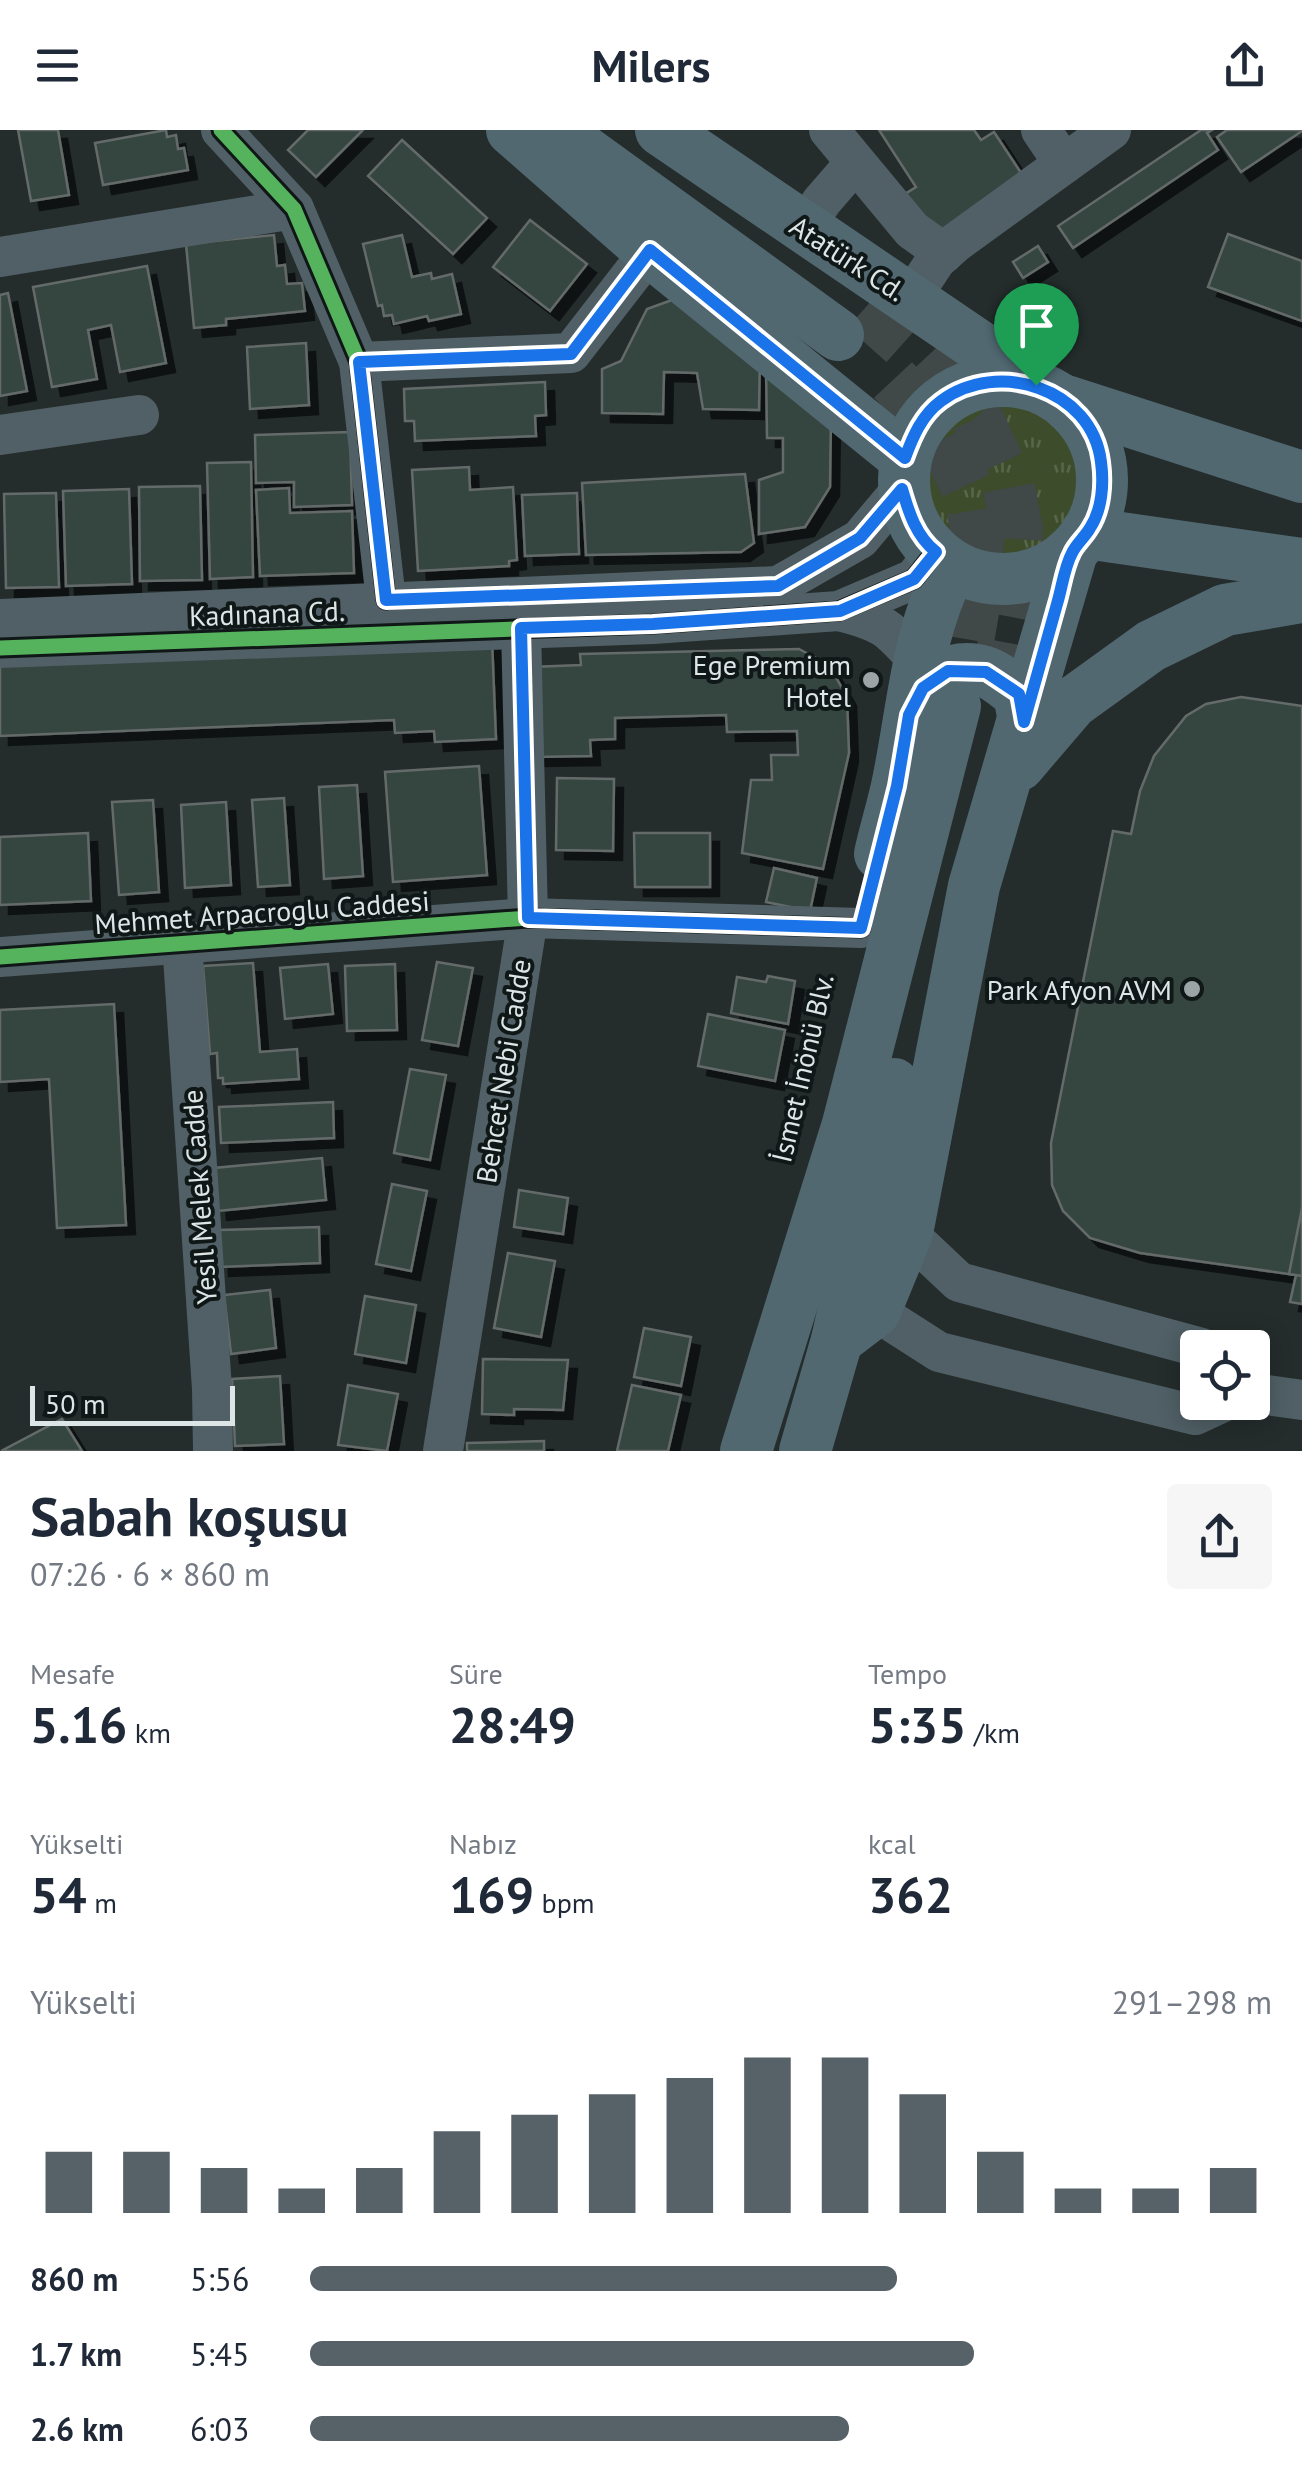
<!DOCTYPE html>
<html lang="tr">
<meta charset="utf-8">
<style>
body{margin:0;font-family:"PT Sans",sans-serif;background:#f6f6f7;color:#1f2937;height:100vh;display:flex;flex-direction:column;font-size:38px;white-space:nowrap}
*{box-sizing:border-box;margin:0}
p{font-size:32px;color:#747a83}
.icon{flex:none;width:55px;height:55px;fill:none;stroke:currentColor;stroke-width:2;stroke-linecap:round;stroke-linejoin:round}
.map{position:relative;height:1321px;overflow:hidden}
.panel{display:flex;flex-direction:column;background:#fff;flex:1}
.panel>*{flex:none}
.buttons{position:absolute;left:1180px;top:1200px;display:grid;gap:20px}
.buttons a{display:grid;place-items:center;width:90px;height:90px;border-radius:10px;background:#fff;box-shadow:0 5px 25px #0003;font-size:50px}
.scale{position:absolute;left:30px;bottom:25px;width:205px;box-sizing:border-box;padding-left:10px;border:5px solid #dce6e6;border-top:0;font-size:28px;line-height:35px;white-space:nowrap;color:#dce6e6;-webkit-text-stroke:8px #101717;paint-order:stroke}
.pin{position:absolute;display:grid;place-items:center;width:85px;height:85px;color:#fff;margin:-102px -42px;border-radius:50% 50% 50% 0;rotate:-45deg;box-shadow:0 0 10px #0007}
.pin .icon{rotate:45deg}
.round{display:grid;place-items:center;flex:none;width:105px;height:105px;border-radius:10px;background:#f6f6f7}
.head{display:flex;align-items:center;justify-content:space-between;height:170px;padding:0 30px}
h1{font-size:55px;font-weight:600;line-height:75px}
.stats{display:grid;grid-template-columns:repeat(3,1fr);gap:15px;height:170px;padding:10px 30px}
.stats div{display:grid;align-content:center}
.stats b{font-size:50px;font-weight:600}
.stats small{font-size:28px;font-weight:400}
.stats p{font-size:28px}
.chart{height:280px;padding:20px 30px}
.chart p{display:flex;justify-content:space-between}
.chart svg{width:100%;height:180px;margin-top:10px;stroke:#576168;stroke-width:6}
ul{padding:0 30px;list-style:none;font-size:32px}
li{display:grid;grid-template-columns:160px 120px 1fr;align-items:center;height:75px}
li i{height:25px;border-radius:12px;background:#576168}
header{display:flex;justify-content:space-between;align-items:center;height:130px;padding:0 30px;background:#fff;font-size:45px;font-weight:600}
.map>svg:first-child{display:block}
</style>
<header><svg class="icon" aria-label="menu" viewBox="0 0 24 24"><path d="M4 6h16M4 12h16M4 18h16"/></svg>Milers<svg class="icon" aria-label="share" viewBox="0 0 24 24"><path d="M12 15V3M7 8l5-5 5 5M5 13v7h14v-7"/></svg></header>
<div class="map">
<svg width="1302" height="1321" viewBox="0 0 1302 1321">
<defs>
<pattern id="grass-tufts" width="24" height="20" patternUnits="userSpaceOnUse" patternTransform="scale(2.5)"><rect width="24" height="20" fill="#3d4c2a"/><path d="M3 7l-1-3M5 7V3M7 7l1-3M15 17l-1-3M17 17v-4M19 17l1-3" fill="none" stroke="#586649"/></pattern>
<filter id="shadow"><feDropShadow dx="9" dy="9" stdDeviation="0" flood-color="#0009"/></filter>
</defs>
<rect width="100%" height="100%" fill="#242c2c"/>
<circle fill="url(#grass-tufts)" cx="1000" cy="347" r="82"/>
<g fill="#36453f" stroke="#646b69" stroke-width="2.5" filter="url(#shadow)">
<path d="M18,0H58L69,65L31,71Z"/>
<path d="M166,0L167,7L176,5L178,19L184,18L188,40L103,55L95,13Z"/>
<path d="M308,0H363L316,47L288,20Z"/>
<path d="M879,0H974L981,10L994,2L1025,49L933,108L905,64L916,57Z"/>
<path d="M1201,0H1212L1207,3L1218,20L1073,118L1058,96Z"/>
<path d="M1227,0H1302V1L1241,42L1217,7Z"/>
<path d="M402,10L487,88L453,124L368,46Z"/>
<path d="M530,90L587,134L550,181L493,137Z"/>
<path d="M1228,104L1302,131V191L1208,157Z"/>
<path d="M274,105L277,136L285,135L287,154L302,153L305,181L226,189V195L194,198L186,114Z"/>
<path d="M402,105L412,147L431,143L432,149L452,144L461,184L429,191L427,186L394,194L392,185L384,186L382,175L378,176L363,114Z"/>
<path d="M1038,116L1048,132L1023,148L1013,132Z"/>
<path d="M147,136L166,233L120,242L111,195L88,200L97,249L52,257L33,157Z"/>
<path d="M8,163L27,261L0,266V165Z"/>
<path d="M672,170L760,225L759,280L703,279L697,243L664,242L663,284L602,283V239L621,231L647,179Z"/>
<path d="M306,213L309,275L250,279L247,217Z"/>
<path d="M766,234L831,285L830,357L805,397L759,404V350L783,342V308H767Z"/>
<path d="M545,252L546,285L535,286L536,306L415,311L414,291H405L404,259Z"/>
<path d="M350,302L352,375L294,377V352L256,353L255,305Z"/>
<path d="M251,332L253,447L210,449L207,333Z"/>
<path d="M469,337L470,360L513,357L517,430L509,431V436L418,441L412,340Z"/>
<path d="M745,344L754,413L741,422L586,425L582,353Z"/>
<path d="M200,356L202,450L140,451L139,357Z"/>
<path d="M289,358L290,383L352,381L354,443L260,446L256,360Z"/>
<path d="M129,359L132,454L66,456L63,361Z"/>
<path d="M56,363L59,457L6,458L4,364Z"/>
<path d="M577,363L579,424L525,426L522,365Z"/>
<path d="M492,510L496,609L435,612L434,601L395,603L394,590L0,606V530Z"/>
<path d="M799,519L829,535L847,567L849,623L823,739L742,723L751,650H772L771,625H798L797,601L727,602L726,585L615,588V609L590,610L591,626L533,627L531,537L581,535L580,524Z"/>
<path d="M1241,567L1302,576V1174L1290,1172L1296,1145L1140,1123L1090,1108L1063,1081L1052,1055L1051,1013L1113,701L1131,704L1140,661L1154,626L1186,586L1206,574Z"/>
<path d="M479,636L487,745L393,752L385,642Z"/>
<path d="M557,648L614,649L613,721L556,720Z"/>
<path d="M357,655L363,746L324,749L319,657Z"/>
<path d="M284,668L290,755L258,757L252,670Z"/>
<path d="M153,670L159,762L119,765L112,672Z"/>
<path d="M226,672L231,755L185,758L181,675Z"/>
<path d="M88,703L91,771L0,775V707Z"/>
<path d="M634,703H710V757H635Z"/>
<path d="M774,738L817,748L810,781L766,772Z"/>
<path d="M437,832L473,838L458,916L422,910Z"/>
<path d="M253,833L260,922L297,919L299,949L223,954V948H218L217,923L210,924L203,836Z"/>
<path d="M328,834L333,884L285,889L280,838Z"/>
<path d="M395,834L397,900L347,901L345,836Z"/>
<path d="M768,846L795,851L788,894L731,883L737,847L766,852Z"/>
<path d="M114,874L126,1095L57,1098L49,949L0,952V880Z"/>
<path d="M708,884L785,900L775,951L698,936Z"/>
<path d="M410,939L446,945L430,1030L394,1023Z"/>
<path d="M333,972L334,1008L221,1013L219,977Z"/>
<path d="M322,1028L326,1070L218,1081L214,1038Z"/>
<path d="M392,1054L427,1061L411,1141L376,1134Z"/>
<path d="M519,1060L568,1068L563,1104L514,1097Z"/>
<path d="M1302,1078V1146L1289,1144Z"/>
<path d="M319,1097L320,1133L220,1137L219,1100Z"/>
<path d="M508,1123L555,1131L541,1207L494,1198Z"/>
<path d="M270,1160L276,1218L231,1224L224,1165Z"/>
<path d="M365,1166L416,1175L406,1233L355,1224Z"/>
<path d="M644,1198L691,1207L681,1256L634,1247Z"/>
<path d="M483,1229L568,1230L563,1280L514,1279V1285L482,1284Z"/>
<path d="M280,1246L284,1314L235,1316L232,1249Z"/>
<path d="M348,1255L398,1264L387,1321L338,1315Z"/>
<path d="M632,1255L681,1265L668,1321H617Z"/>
<path d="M62,1289L82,1321H1Z"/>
<path d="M544,1311V1321H467V1313Z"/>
</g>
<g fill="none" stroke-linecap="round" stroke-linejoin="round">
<g stroke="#404848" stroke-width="52" stroke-dasharray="52 26" stroke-linecap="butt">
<path d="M865,178L921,228L977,288L1008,354L1017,400L1013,465L990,585"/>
<path d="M893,250L939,299L970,364L978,411L974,476L964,535"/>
</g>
<g stroke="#506066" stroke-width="40">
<path d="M221,0L294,79L359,232L386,470"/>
<path d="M829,0L912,100L944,123"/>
<path d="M1041,0L1064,34"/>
<path d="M803,99L822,71L855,33"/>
<path d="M0,127L294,79"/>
<path d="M911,168L936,130L955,113L1111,0"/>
<path d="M359,232L571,223L650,121"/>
<path d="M0,305L139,285"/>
<path d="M839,481C884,492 889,498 919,532"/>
<path d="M0,489L778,456L860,409L902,359"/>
<path d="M0,518L653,494L839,481L914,449L935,422"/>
<path d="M182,812L212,1259L213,1321"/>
<path d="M0,827L528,788L861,798"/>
<path d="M907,1103L959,1152L1202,1218"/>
<path d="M875,1181L939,1222L1195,1285L1223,1272"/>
<path d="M1252,1263L1302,1270"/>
<path d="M443,1321L528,788L521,498"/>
</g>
<g stroke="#516871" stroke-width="52">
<path d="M512,0L650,121L905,328"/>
<path d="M661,0L1036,255"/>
<path d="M573,13L838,205"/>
<circle cx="1003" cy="350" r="99"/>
<path d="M1066,271L1302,347"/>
<path d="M1086,403L1302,434"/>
<path d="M913,578C927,550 952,532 985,542C996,545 1009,557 1019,564L1024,591"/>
<path d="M1019,635L1072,573L1151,516L1225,480L1302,467"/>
<path d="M880,724C885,701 892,679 897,656C913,581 916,504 952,436"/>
<path d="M837,1210L875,1181L907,1103L974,756L1072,422"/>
<path d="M746,1321L848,994L955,576"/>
<path d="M805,1321L837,1210L894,954"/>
</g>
<defs>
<g id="cycleway">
<path d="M221,0L294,79L359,232L386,470"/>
<path d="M0,518L653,494L839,481L914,449L935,422"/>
<path d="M0,827L528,788L861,798"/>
</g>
</defs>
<use href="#cycleway" stroke="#101717" stroke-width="21"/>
<use href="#cycleway" stroke="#56b35d" stroke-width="15"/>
</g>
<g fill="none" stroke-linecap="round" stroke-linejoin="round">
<defs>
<path id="route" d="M650,120L905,328C913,306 922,285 941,271C997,229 1092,258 1101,332C1104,354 1102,380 1090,398C1085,407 1076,414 1072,423C1064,438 1062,458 1057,474C1046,513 1035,552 1024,592L1019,564L986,542L948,541L923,558L909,585L897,656L861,798L528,788L521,498L653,494L840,481L914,449L936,422C916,406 909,383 902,359L860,408L778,456L386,470L359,232L571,224Z"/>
</defs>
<use href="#route" stroke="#fff" stroke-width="20"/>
<use href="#route" stroke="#1a73e8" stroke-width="12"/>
</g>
<g fill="#9ca5a5" stroke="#101717" stroke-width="4">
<circle cx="871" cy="550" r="10"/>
<circle cx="1192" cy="859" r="10"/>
</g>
<g text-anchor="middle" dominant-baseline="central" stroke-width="8" stroke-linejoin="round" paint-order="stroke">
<g font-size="28" fill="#dce6e6" stroke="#101717">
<text transform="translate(848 128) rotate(33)">Atatürk Cd.</text>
<text transform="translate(267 483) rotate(-2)">Kadınana Cd.</text>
<text transform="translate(262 782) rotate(-4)">Mehmet Arpacroglu Caddesi</text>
<text transform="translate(802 938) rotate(-77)">İsmet İnönü Blv.</text>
<text transform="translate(503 941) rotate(-81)">Behcet Nebi Cadde</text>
<text transform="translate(199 1067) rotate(-94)">Yesil Melek Cadde</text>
</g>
<g font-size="28" fill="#dce6e6" stroke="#101717" text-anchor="end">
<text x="851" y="534">Ege Premium<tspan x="851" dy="32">Hotel</tspan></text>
<text x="1172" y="859">Park Afyon AVM</text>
</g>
</g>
</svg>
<div class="buttons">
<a><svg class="icon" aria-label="locate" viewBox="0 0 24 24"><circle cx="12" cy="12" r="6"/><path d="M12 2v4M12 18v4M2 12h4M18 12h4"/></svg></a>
</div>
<div class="scale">50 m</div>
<div class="pin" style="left:1036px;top:255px;background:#1e9e55"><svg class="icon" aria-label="arrive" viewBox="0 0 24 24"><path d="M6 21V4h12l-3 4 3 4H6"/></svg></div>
</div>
<section class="panel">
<div class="head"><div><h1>Sabah koşusu</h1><p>07:26 · 6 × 860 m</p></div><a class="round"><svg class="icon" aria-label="share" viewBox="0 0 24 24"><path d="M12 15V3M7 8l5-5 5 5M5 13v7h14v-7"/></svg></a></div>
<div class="stats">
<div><p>Mesafe</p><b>5.16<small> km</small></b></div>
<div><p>Süre</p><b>28:49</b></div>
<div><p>Tempo</p><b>5:35<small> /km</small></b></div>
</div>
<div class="stats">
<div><p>Yükselti</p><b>54<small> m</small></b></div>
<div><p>Nabız</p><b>169<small> bpm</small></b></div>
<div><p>kcal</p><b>362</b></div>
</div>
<div class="chart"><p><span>Yükselti</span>291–298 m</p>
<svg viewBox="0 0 160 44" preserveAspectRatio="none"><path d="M5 44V29M15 44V29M25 44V33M35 44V38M45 44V33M55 44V24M65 44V20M75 44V15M85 44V11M95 44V6M105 44V6M115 44V15M125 44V29M135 44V38M145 44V38M155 44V33"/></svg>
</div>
<ul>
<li><b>860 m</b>5:56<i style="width:61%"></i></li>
<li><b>1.7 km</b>5:45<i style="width:69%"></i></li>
<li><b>2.6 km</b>6:03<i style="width:56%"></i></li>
</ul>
</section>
